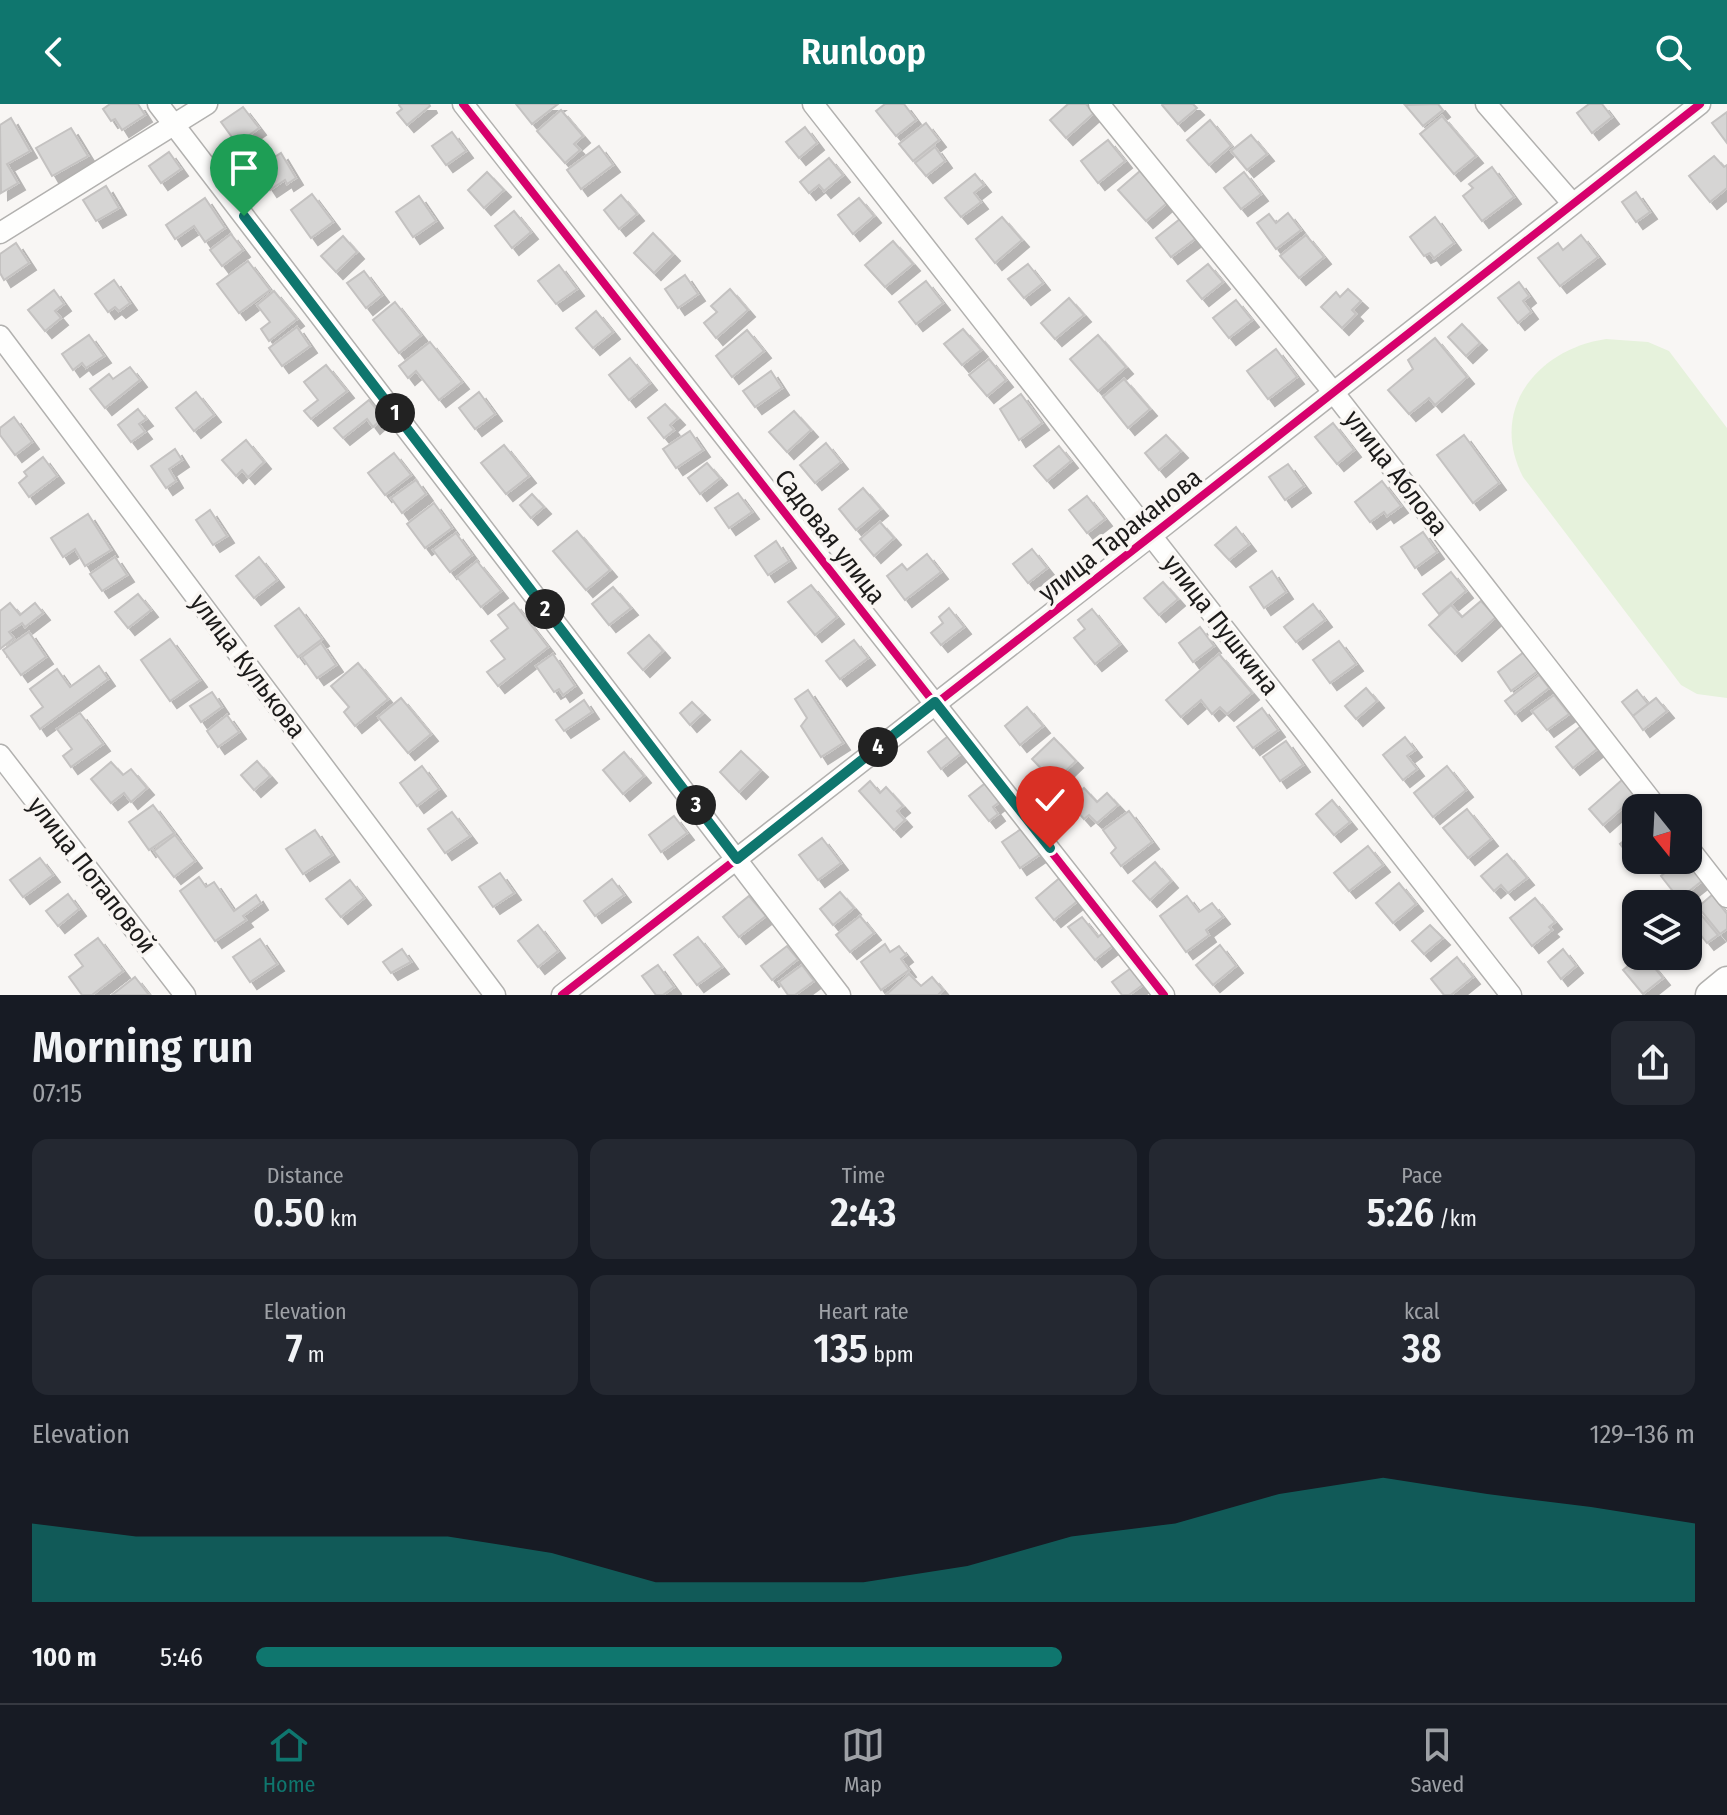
<!DOCTYPE html>
<meta charset="utf-8">
<style>
body{margin:0;font-family:"Fira Sans Condensed",sans-serif;background:#242831;color:#f1f3f6;height:100vh;display:flex;flex-direction:column;font-size:30px;white-space:nowrap}
*{box-sizing:border-box;margin:0}
p{font-size:26px;color:#9ea1a6}
.icon{flex:none;width:44px;height:44px;fill:none;stroke:currentColor;stroke-width:2;stroke-linecap:round;stroke-linejoin:round}
.map{position:relative;height:891px;overflow:hidden}
.sheet{display:flex;flex-direction:column;background:#171b24;flex:1}
.sheet>*{flex:none}
.needle{width:52px;rotate:162deg}
.fabs{position:absolute;left:1622px;top:690px;display:grid;gap:16px}
.fabs a{display:grid;place-items:center;width:80px;height:80px;border-radius:16px;background:#171b24;box-shadow:0 2px 6px #0004;font-size:40px}
.pin{position:absolute;display:grid;place-items:center;width:68px;height:68px;color:#fff;margin:-82px -34px;border-radius:50% 50% 50% 0;rotate:-45deg;box-shadow:0 0 8px #0007}
.pin .icon{rotate:45deg}
.km{position:absolute;width:40px;height:40px;margin:-20px;border-radius:50%;background:#222;color:#fff;font-size:22px;line-height:40px;text-align:center}
.round{display:grid;place-items:center;flex:none;width:84px;height:84px;border-radius:16px;background:#242831}
.headline{display:flex;align-items:center;justify-content:space-between;height:136px;padding:0 32px}
h1{font-size:44px;font-weight:600;line-height:60px}
.stats{display:grid;grid-template-columns:repeat(3,1fr);gap:12px;height:136px;padding:8px 32px}
.stats div{display:grid;align-content:center;border-radius:16px;background:#242831;text-align:center}
.stats b{font-size:40px;font-weight:600}
.stats small{font-size:22px;font-weight:400}
.stats p{font-size:22px}
.chart{height:224px;padding:16px 32px}
.chart p{display:flex;justify-content:space-between}
.chart svg{width:100%;height:144px;margin-top:8px;fill:#0f766e;opacity:.7}
ul{padding:0 32px;list-style:none;font-size:26px}
li{display:grid;grid-template-columns:128px 96px 1fr;align-items:center;height:60px}
li i{height:20px;border-radius:10px;background:#0f766e}
header{display:flex;justify-content:space-between;align-items:center;height:104px;padding:0 32px;background:#0f766e;color:#fff;font-size:36px;font-weight:600}
.menu{display:flex;justify-content:space-around;align-items:center;height:112px;border-top:2px solid #363941;background:#171b24;font-size:22px;color:#9ea1a6}
.menu a{display:grid;justify-items:center;gap:4px}
.menu .on{color:#0f766e}
.map>svg:first-child{display:block}
</style>
<header><svg class="icon" aria-label="back" viewBox="0 0 24 24"><path d="M15 5l-7 7 7 7"/></svg>Runloop<svg class="icon" aria-label="search" viewBox="0 0 24 24"><circle cx="10" cy="10" r="6"/><path d="M15 15l6 6"/></svg></header>
<div class="map">
<svg width="1727" height="891" viewBox="0 0 1727 891">
<defs>
<filter id="shadow"><feDropShadow dx="7" dy="7" stdDeviation="0" flood-color="#0004"/></filter>
</defs>
<rect width="100%" height="100%" fill="#f8f6f4"/>
<path fill="#e6f2dc" d="M1606,235L1648,238L1669,247L1727,324V594L1697,590L1681,581L1523,373C1488,305 1538,245 1606,235Z"/>
<g fill="#d6d5d4" stroke="#c4c2c1" stroke-width="2" filter="url(#shadow)">
<path d="M110,0H138L145,11L122,26L115,15L111,17L103,5Z"/>
<path d="M400,0H429L430,2L407,21L397,9L402,5L399,1Z"/>
<path d="M516,0H558L532,20Z"/>
<path d="M885,0H904L916,16L896,32L876,7Z"/>
<path d="M1068,0H1086L1094,9L1066,34L1050,16Z"/>
<path d="M1163,0H1193L1197,4L1178,20L1162,1Z"/>
<path d="M1438,0L1443,6L1423,22L1405,1Z"/>
<path d="M1589,0H1602L1612,13L1592,29L1577,9Z"/>
<path d="M243,3L259,24L237,40L221,18Z"/>
<path d="M561,6L583,32L574,40L580,46L565,59L537,27Z"/>
<path d="M1727,8V39L1712,19Z"/>
<path d="M1442,12L1476,52L1454,70L1420,30Z"/>
<path d="M11,14L30,47L7,60L18,79L1,89L0,21Z"/>
<path d="M1210,16L1231,42L1209,61L1187,36Z"/>
<path d="M926,19L939,36L913,57L899,40Z"/>
<path d="M805,23L817,39L799,54L786,38Z"/>
<path d="M71,24L88,52L52,72L36,44Z"/>
<path d="M452,28L466,47L446,61L432,42Z"/>
<path d="M1251,31L1267,50L1247,66L1231,47Z"/>
<path d="M1108,36L1125,57L1098,79L1081,57Z"/>
<path d="M599,42L613,61L581,85L567,66Z"/>
<path d="M935,43L945,57L926,72L915,59Z"/>
<path d="M169,48L181,65L161,79L149,62Z"/>
<path d="M281,49L296,74L287,80L285,76L270,86L256,65Z"/>
<path d="M1714,52L1724,63L1727,61V84L1710,98L1689,72Z"/>
<path d="M829,54L843,71L824,87L819,81L809,89L800,78Z"/>
<path d="M1492,63L1514,93L1482,117L1463,92L1473,84L1469,80Z"/>
<path d="M1140,67L1167,99L1146,117L1118,86Z"/>
<path d="M487,68L504,86L484,104L468,86Z"/>
<path d="M1244,68L1261,90L1241,105L1224,84Z"/>
<path d="M975,70L984,81L974,89L981,98L961,113L945,94Z"/>
<path d="M106,82L119,104L96,117L83,96Z"/>
<path d="M1636,88L1650,108L1636,118L1622,98Z"/>
<path d="M312,90L333,118L311,134L291,106Z"/>
<path d="M621,91L637,110L619,125L604,106Z"/>
<path d="M419,92L436,117L413,133L396,108Z"/>
<path d="M205,94L225,124L205,138L194,122L175,135L166,121Z"/>
<path d="M859,94L874,112L853,130L838,111Z"/>
<path d="M514,107L531,128L512,144L495,122Z"/>
<path d="M1288,109L1301,126L1276,145L1257,119L1269,110L1276,119Z"/>
<path d="M1002,113L1022,136L995,159L976,135Z"/>
<path d="M1435,113L1454,139L1434,154L1430,149L1424,152L1410,133Z"/>
<path d="M1180,115L1195,135L1171,153L1156,134Z"/>
<path d="M653,129L673,150L654,169L634,149Z"/>
<path d="M231,130L243,146L222,162L210,146Z"/>
<path d="M1306,131L1324,153L1299,174L1280,152Z"/>
<path d="M1581,131L1598,153L1560,182L1538,154L1558,139L1563,146Z"/>
<path d="M343,132L357,148L336,168L321,152Z"/>
<path d="M893,137L913,160L885,183L865,161Z"/>
<path d="M16,139L29,159L4,176L0,169V150Z"/>
<path d="M248,157L270,186L239,209L217,180Z"/>
<path d="M1028,160L1043,179L1024,194L1008,175Z"/>
<path d="M1208,160L1223,178L1202,195L1187,177Z"/>
<path d="M559,161L577,185L556,200L538,177Z"/>
<path d="M364,167L382,191L366,204L347,179Z"/>
<path d="M685,171L698,190L678,204L665,185Z"/>
<path d="M114,176L130,199L119,207L115,203L108,208L95,190Z"/>
<path d="M926,177L943,199L916,220L899,198Z"/>
<path d="M1519,178L1529,192L1523,197L1531,208L1518,219L1498,194Z"/>
<path d="M730,185L748,206L716,234L704,219L717,208L711,202Z"/>
<path d="M1348,185L1361,197L1352,206L1356,210L1342,224L1321,203L1336,188L1340,193Z"/>
<path d="M54,186L64,200L55,207L61,214L45,227L28,206Z"/>
<path d="M274,187L297,215L269,237L261,225L270,218L257,201Z"/>
<path d="M1069,194L1084,211L1055,235L1041,219Z"/>
<path d="M1236,196L1252,216L1229,234L1213,214Z"/>
<path d="M395,198L421,231L399,249L373,216Z"/>
<path d="M596,207L613,228L593,244L576,224Z"/>
<path d="M1462,220L1480,239L1466,252L1448,233Z"/>
<path d="M297,223L310,242L282,262L269,244Z"/>
<path d="M963,225L981,246L962,261L944,240Z"/>
<path d="M747,226L764,247L732,273L716,252Z"/>
<path d="M89,231L104,252L86,264L82,259L73,266L62,250Z"/>
<path d="M1098,231L1126,263L1098,287L1070,255Z"/>
<path d="M1435,234L1467,273L1435,301L1429,294L1409,310L1388,286L1413,265L1408,256Z"/>
<path d="M430,238L462,278L439,296L416,267L408,274L399,262Z"/>
<path d="M1276,245L1297,273L1268,295L1247,267Z"/>
<path d="M630,254L650,279L629,296L609,271Z"/>
<path d="M989,255L1006,276L987,292L969,271Z"/>
<path d="M326,261L347,287L311,315L304,307L318,296L304,278Z"/>
<path d="M130,263L140,276L105,304L90,285L109,270L113,275Z"/>
<path d="M771,267L782,284L755,303L743,287Z"/>
<path d="M1124,275L1150,305L1128,324L1103,293Z"/>
<path d="M196,288L214,311L194,327L176,304Z"/>
<path d="M479,288L495,310L475,325L459,304Z"/>
<path d="M1021,290L1042,319L1019,336L1000,305Z"/>
<path d="M369,296L383,314L373,323L367,315L343,334L334,324Z"/>
<path d="M665,300L678,314L670,321L674,326L664,334L648,314Z"/>
<path d="M138,305L146,315L139,320L145,328L131,338L118,321Z"/>
<path d="M794,307L811,326L787,348L769,328Z"/>
<path d="M14,313L32,338L15,351L0,331V324Z"/>
<path d="M1333,319L1354,346L1337,360L1315,333Z"/>
<path d="M690,327L703,346L676,364L663,345Z"/>
<path d="M1166,331L1181,347L1159,366L1145,349Z"/>
<path d="M1464,331L1499,379L1473,399L1437,351Z"/>
<path d="M246,336L264,358L248,373L242,366L236,372L222,356Z"/>
<path d="M826,339L841,358L815,379L800,361Z"/>
<path d="M504,341L529,372L506,390L481,359Z"/>
<path d="M1059,342L1071,357L1047,377L1034,362Z"/>
<path d="M175,345L182,356L169,365L176,377L166,384L151,362Z"/>
<path d="M394,349L411,371L385,391L368,369Z"/>
<path d="M43,353L57,372L29,393L19,379L27,372L24,368Z"/>
<path d="M707,359L720,374L700,390L688,374Z"/>
<path d="M1288,360L1304,382L1285,396L1269,373Z"/>
<path d="M416,376L426,390L402,409L391,394Z"/>
<path d="M1382,377L1401,402L1387,412L1384,408L1370,418L1355,398Z"/>
<path d="M863,384L881,405L856,426L839,405Z"/>
<path d="M738,389L752,408L729,424L715,404Z"/>
<path d="M532,390L544,403L531,414L520,401Z"/>
<path d="M1087,392L1105,415L1087,429L1069,406Z"/>
<path d="M434,399L452,424L425,444L407,420Z"/>
<path d="M210,406L227,432L213,441L196,416Z"/>
<path d="M88,410L111,446L85,462L75,445L63,453L51,434Z"/>
<path d="M880,418L894,434L874,452L860,435Z"/>
<path d="M1236,423L1249,440L1229,456L1215,441Z"/>
<path d="M577,427L610,466L586,486L553,447Z"/>
<path d="M1423,428L1437,448L1415,464L1401,443Z"/>
<path d="M456,429L472,451L450,468L433,446Z"/>
<path d="M776,437L789,457L768,471L755,452Z"/>
<path d="M1032,445L1047,464L1028,479L1013,460Z"/>
<path d="M927,450L941,468L905,496L887,472L902,460L907,466Z"/>
<path d="M115,453L127,471L102,487L90,470Z"/>
<path d="M259,453L277,476L254,494L236,472Z"/>
<path d="M477,457L501,487L481,503L457,473Z"/>
<path d="M1272,467L1286,488L1264,504L1250,483Z"/>
<path d="M1451,468L1466,487L1439,510L1423,490Z"/>
<path d="M1163,478L1178,495L1159,511L1144,494Z"/>
<path d="M811,481L837,513L815,531L788,498Z"/>
<path d="M613,483L631,504L609,521L592,500Z"/>
<path d="M138,490L151,506L128,524L115,508Z"/>
<path d="M1481,497L1496,513L1455,550L1429,521L1451,501L1462,513Z"/>
<path d="M10,499L20,511L35,499L43,509L25,523L22,519L9,528L14,534L0,545V507Z"/>
<path d="M514,499L548,543L498,582L487,568L505,555L491,537L508,524L498,511Z"/>
<path d="M1313,500L1325,516L1296,538L1284,523Z"/>
<path d="M299,504L322,535L298,553L275,522Z"/>
<path d="M949,504L964,523L941,541L931,529L943,519L939,513Z"/>
<path d="M1092,505L1120,540L1095,560L1074,534L1085,525L1078,516Z"/>
<path d="M1200,523L1214,542L1193,558L1179,539Z"/>
<path d="M29,528L46,553L21,571L3,546Z"/>
<path d="M649,531L663,547L643,566L628,549Z"/>
<path d="M170,535L200,576L170,597L141,556Z"/>
<path d="M854,536L868,554L840,575L826,557Z"/>
<path d="M1339,537L1356,560L1330,579L1313,556Z"/>
<path d="M321,539L336,561L317,574L302,553Z"/>
<path d="M1524,548L1538,567L1511,587L1498,568Z"/>
<path d="M553,550L575,582L563,591L559,585L554,588L536,562Z"/>
<path d="M1219,550L1252,589L1227,610L1220,603L1212,610L1201,596L1181,613L1166,596Z"/>
<path d="M358,559L388,595L355,622L344,608L349,603L331,582Z"/>
<path d="M99,562L108,575L40,625L31,612L43,603L30,585L57,565L70,583Z"/>
<path d="M1539,571L1549,584L1515,610L1505,597Z"/>
<path d="M1366,584L1377,597L1356,615L1345,602Z"/>
<path d="M808,586L843,639L821,653L801,622L807,614L795,595Z"/>
<path d="M1637,586L1648,600L1633,612L1622,598Z"/>
<path d="M212,588L222,603L201,618L190,602Z"/>
<path d="M1554,591L1569,610L1547,626L1532,607Z"/>
<path d="M401,594L431,630L408,649L378,613Z"/>
<path d="M1656,594L1667,607L1643,626L1633,612Z"/>
<path d="M584,596L592,608L564,627L556,616Z"/>
<path d="M692,598L703,609L690,621L680,609Z"/>
<path d="M1027,603L1043,622L1020,641L1005,622Z"/>
<path d="M1262,604L1278,626L1253,644L1237,623Z"/>
<path d="M80,609L103,640L71,663L63,652L72,645L57,625Z"/>
<path d="M227,611L239,628L218,643L207,627Z"/>
<path d="M1580,623L1597,645L1573,664L1556,643Z"/>
<path d="M951,630L964,647L941,665L928,648Z"/>
<path d="M1405,633L1415,646L1407,652L1417,665L1403,676L1383,651Z"/>
<path d="M1054,634L1076,657L1054,678L1032,655Z"/>
<path d="M1286,637L1303,661L1280,677L1263,653Z"/>
<path d="M741,647L761,666L739,688L720,668Z"/>
<path d="M624,648L644,672L623,690L603,666Z"/>
<path d="M257,657L270,672L254,686L241,671Z"/>
<path d="M111,658L123,671L131,665L147,684L131,698L124,689L111,699L91,675Z"/>
<path d="M422,662L439,685L417,702L400,679Z"/>
<path d="M1447,662L1466,686L1433,713L1414,689Z"/>
<path d="M1622,676L1636,692L1603,721L1589,705Z"/>
<path d="M870,677L880,689L886,683L903,702L897,707L905,716L894,726L859,687Z"/>
<path d="M988,677L1002,696L993,703L998,710L989,717L969,692Z"/>
<path d="M1084,684L1097,698L1107,689L1118,701L1097,719L1089,711L1084,715L1069,698Z"/>
<path d="M1332,696L1350,718L1334,731L1316,710Z"/>
<path d="M153,701L174,729L149,746L129,718Z"/>
<path d="M1467,705L1491,735L1468,754L1443,724Z"/>
<path d="M1129,707L1152,738L1121,762L1111,749L1116,744L1103,726Z"/>
<path d="M452,708L470,732L445,749L428,725Z"/>
<path d="M674,712L687,729L661,748L649,731Z"/>
<path d="M1024,723L1042,749L1020,764L1002,738Z"/>
<path d="M315,726L332,751L303,770L286,745Z"/>
<path d="M1636,727V756H1639L1635,759L1620,740Z"/>
<path d="M175,731L195,757L174,773L154,747Z"/>
<path d="M822,734L841,759L818,776L799,751Z"/>
<path d="M1368,742L1383,761L1349,787L1334,769Z"/>
<path d="M1507,750L1527,774L1508,789L1501,781L1494,787L1481,772Z"/>
<path d="M40,754L53,771L23,793L10,776Z"/>
<path d="M1681,756H1686L1702,777L1679,795L1661,772Z"/>
<path d="M1155,758L1171,777L1150,796L1133,777Z"/>
<path d="M500,769L514,789L493,803L479,783Z"/>
<path d="M1062,772L1080,795L1054,816L1036,794Z"/>
<path d="M199,773L206,783L214,778L234,807L256,791L261,799L243,812L246,816L215,837L180,787Z"/>
<path d="M612,775L624,791L595,812L584,797Z"/>
<path d="M350,776L364,794L341,813L326,795Z"/>
<path d="M1399,779L1416,800L1393,819L1376,799Z"/>
<path d="M840,788L854,804L833,821L820,805Z"/>
<path d="M68,790L79,805L58,822L46,807Z"/>
<path d="M1712,791L1727,810V825L1720,830L1698,803Z"/>
<path d="M749,792L766,812L739,833L723,813Z"/>
<path d="M1187,792L1199,808L1212,799L1223,813L1206,826L1209,831L1186,848L1160,812Z"/>
<path d="M1535,794L1555,818L1549,823L1552,826L1532,842L1510,814Z"/>
<path d="M1698,807L1718,831L1707,839L1688,815Z"/>
<path d="M860,812L874,829L850,848L836,831Z"/>
<path d="M1082,813L1098,833L1104,828L1114,841L1095,856L1068,823Z"/>
<path d="M538,821L558,847L538,863L518,837Z"/>
<path d="M1430,821L1443,834L1424,850L1412,837Z"/>
<path d="M698,833L722,863L697,881L674,851Z"/>
<path d="M98,834L123,867L92,891H82L69,873L83,862L75,851Z"/>
<path d="M260,835L277,860L250,878L233,853Z"/>
<path d="M885,840L890,848L899,842L906,851L901,855L909,866L881,886L861,858Z"/>
<path d="M1220,841L1236,862L1213,881L1196,861Z"/>
<path d="M787,842L798,855L772,876L761,862Z"/>
<path d="M402,845L411,858L391,869L383,858Z"/>
<path d="M1563,845L1576,862L1561,875L1548,858Z"/>
<path d="M1641,852H1645L1663,874L1643,890L1623,866Z"/>
<path d="M1457,853L1473,873L1451,891H1444L1431,875Z"/>
<path d="M658,861L674,883L663,891H656L642,872Z"/>
<path d="M802,861L814,877L795,891H788L779,878Z"/>
<path d="M1131,864L1144,880L1129,891H1122L1112,878Z"/>
<path d="M909,870L921,882L932,873L943,886L938,891H886Z"/>
<path d="M135,873L149,891H112Z"/>
</g>
<g fill="none" stroke-linecap="round" stroke-linejoin="round">
<defs>
<g id="minor">
<path d="M158,0L840,891"/>
<path d="M463,0L1164,891"/>
<path d="M813,0L1511,891"/>
<path d="M1099,0L1334,289L1657,704"/>
<path d="M1486,0L1572,99"/>
<path d="M0,129L207,0"/>
<path d="M0,232L495,891"/>
<path d="M0,651L185,891"/>
<path d="M1688,743L1727,793"/>
<path d="M562,891L1151,432L1700,0"/>
</g>
<path id="secondary" d="M1710,891L1727,877"/>
</defs>
<use href="#minor" stroke="#b2b1af" stroke-width="23"/>
<use href="#secondary" stroke="#b2b1af" stroke-width="31"/>
<use href="#minor" stroke="#fefefd" stroke-width="20"/>
<use href="#secondary" stroke="#fefefd" stroke-width="28"/>
<defs>
<g id="cycleway">
<path d="M463,0L1164,891"/>
<path d="M562,891L1151,432L1700,0"/>
</g>
</defs>
<use href="#cycleway" stroke="#f9f6f3" stroke-width="13"/>
<use href="#cycleway" stroke="#d6006c" stroke-width="8"/>
</g>
<g fill="none" stroke-linecap="round" stroke-linejoin="round">
<defs>
<path id="route" d="M244,112L737,755L935,598L1050,744"/>
</defs>
<use href="#route" stroke="#fff" stroke-width="16"/>
<use href="#route" stroke="#0f766e" stroke-width="10"/>
</g>
<g text-anchor="middle" dominant-baseline="central" stroke-width="7" stroke-linejoin="round" paint-order="stroke">
<g font-size="26" fill="#1c1b1a" stroke="#f9f6f3">
<text transform="translate(1396 369) rotate(52)">улица Аблова</text>
<text transform="translate(1120 431) rotate(-38)">улица Тараканова</text>
<text transform="translate(830 433) rotate(52)">Садовая улица</text>
<text transform="translate(1221 521) rotate(52)">улица Пушкина</text>
<text transform="translate(248 562) rotate(53)">улица Кулькова</text>
<text transform="translate(92 771) rotate(52)">улица Потаповой</text>
</g>
</g>
</svg>
<div class="fabs">
<a><svg class="needle" viewBox="-14 -14 28 28"><path d="M0-13l5 13h-10z" fill="#e53935"/><path d="M0 13l5-13h-10z" fill="#9ea1a6"/></svg></a>
<a><svg class="icon" aria-label="layers" viewBox="0 0 24 24"><path d="M12 4l9 5-9 5-9-5zM3 14l9 5 9-5"/></svg></a>
</div>
<div class="pin" style="left:244px;top:112px;background:#1e9e55"><svg class="icon" aria-label="arrive" viewBox="0 0 24 24"><path d="M6 21V4h12l-3 4 3 4H6"/></svg></div>
<div class="pin" style="left:1050px;top:744px;background:#d93025"><svg class="icon" aria-label="check" viewBox="0 0 24 24"><path d="M5 12l5 5 9-10"/></svg></div>
<b class="km" style="left:395px;top:309px">1</b>
<b class="km" style="left:545px;top:505px">2</b>
<b class="km" style="left:696px;top:701px">3</b>
<b class="km" style="left:878px;top:643px">4</b>
</div>
<section class="sheet">
<div class="headline"><div><h1>Morning run</h1><p>07:15</p></div><a class="round"><svg class="icon" aria-label="share" viewBox="0 0 24 24"><path d="M12 15V3M7 8l5-5 5 5M5 13v7h14v-7"/></svg></a></div>
<div class="stats">
<div><p>Distance</p><b>0.50<small> km</small></b></div>
<div><p>Time</p><b>2:43</b></div>
<div><p>Pace</p><b>5:26<small> /km</small></b></div>
</div>
<div class="stats">
<div><p>Elevation</p><b>7<small> m</small></b></div>
<div><p>Heart rate</p><b>135<small> bpm</small></b></div>
<div><p>kcal</p><b>38</b></div>
</div>
<div class="chart"><p><span>Elevation</span>129–136 m</p>
<svg viewBox="0 0 160 44" preserveAspectRatio="none"><path d="M0 44V20L10 24L20 24L30 24L40 24L50 29L60 38L70 38L80 38L90 33L100 24L110 20L120 11L130 6L140 11L150 15L160 20V44z"/></svg>
</div>
<ul>
<li><b>100 m</b>5:46<i style="width:56%"></i></li>
</ul>
</section>
<nav class="menu">
<a class="on"><svg class="icon" aria-label="home" viewBox="0 0 24 24"><path d="M3 11l9-7 9 7M6 9v11h12V9"/></svg>Home</a>
<a><svg class="icon" aria-label="map" viewBox="0 0 24 24"><path d="M3 6l6-2 6 2 6-2v14l-6 2-6-2-6 2zM9 4v14M15 6v14"/></svg>Map</a>
<a><svg class="icon" aria-label="saved" viewBox="0 0 24 24"><path d="M7 4h10v16l-5-4-5 4z"/></svg>Saved</a>
</nav>
